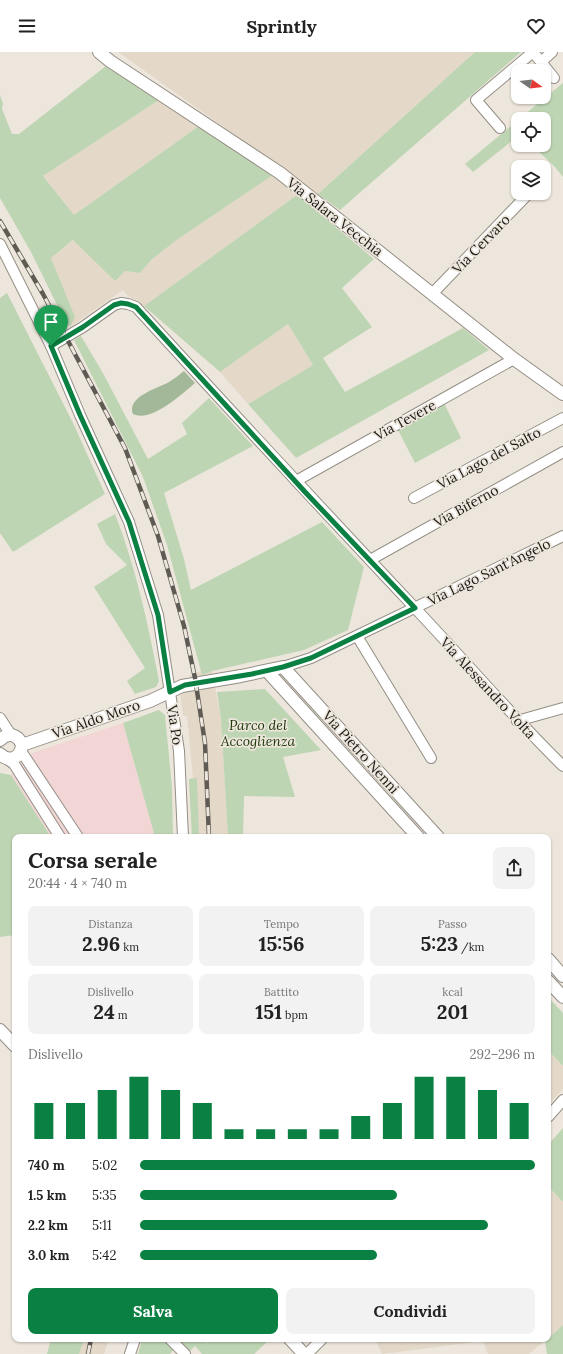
<!DOCTYPE html>
<html lang="it">
<meta charset="utf-8">
<style>
body{margin:0;font-family:Lora,serif;background:#f2f2f2;color:#222;height:100vh;display:flex;flex-direction:column;font-size:15px;white-space:nowrap}
*{box-sizing:border-box;margin:0}
p{font-size:13px;color:#767676}
.icon{flex:none;width:22px;height:22px;fill:none;stroke:currentColor;stroke-width:2;stroke-linecap:round;stroke-linejoin:round}
.map{position:relative;flex:1;overflow:hidden}
.details{position:absolute;left:12px;top:782px;width:539px;height:508px;display:flex;flex-direction:column;background:#fff;border-radius:8px;box-shadow:0 1px 3px #0004}
.details>*{flex:none}
.needle{width:26px;rotate:104deg}
.controls{position:absolute;left:511px;top:12px;display:grid;gap:8px}
.controls a{display:grid;place-items:center;width:40px;height:40px;border-radius:8px;background:#fff;box-shadow:0 1px 3px #0004;font-size:20px}
.pin{position:absolute;display:grid;place-items:center;width:34px;height:34px;color:#fff;margin:-41px -17px;border-radius:50% 50% 50% 0;rotate:-45deg;box-shadow:0 0 4px #0007}
.pin .icon{rotate:45deg}
.round{display:grid;place-items:center;flex:none;width:42px;height:42px;border-radius:8px;background:#f2f2f2}
.summary{display:flex;align-items:center;justify-content:space-between;height:68px;padding:0 16px}
h1{font-size:22px;font-weight:700;line-height:30px}
.stats{display:grid;grid-template-columns:repeat(3,1fr);gap:6px;height:68px;padding:4px 16px}
.stats div{display:grid;align-content:center;border-radius:8px;background:#f2f2f2;text-align:center}
.stats b{font-size:20px;font-weight:700}
.stats small{font-size:11px;font-weight:400}
.stats p{font-size:11px}
.chart{height:112px;padding:8px 16px}
.chart p{display:flex;justify-content:space-between}
.chart svg{width:100%;height:72px;margin-top:4px;stroke:#0b8043;stroke-width:6}
.button{display:flex;gap:8px;margin-top:auto;padding:8px 16px}
.button a{flex:1;height:46px;border-radius:8px;background:#0b8043;color:#fff;font-size:16px;font-weight:700;line-height:46px;text-align:center}
.button a+a{background:#f2f2f2;color:#222}
ul{padding:0 16px;list-style:none;font-size:13px}
li{display:grid;grid-template-columns:64px 48px 1fr;align-items:center;height:30px}
li i{height:10px;border-radius:5px;background:#0b8043}
header{display:flex;justify-content:space-between;align-items:center;height:52px;padding:0 16px;background:#fff;font-size:18px;font-weight:700}
.map>svg:first-child{display:block}
</style>
<header><svg class="icon" aria-label="menu" viewBox="0 0 24 24"><path d="M4 6h16M4 12h16M4 18h16"/></svg>Sprintly<svg class="icon" aria-label="heart" viewBox="0 0 24 24"><path d="M12 20l-8-8c-3-5 5-10 8-4 3-6 11-1 8 4z"/></svg></header>
<div class="map">
<svg width="563" height="1302" viewBox="0 0 563 1302">
<rect width="100%" height="100%" fill="#ede6dc"/>
<path fill="#f1d6d5" d="M123,671L155,785H51L11,723L32,701Z"/>
<g fill="#e4d9c8">
<path d="M118,0H475L318,142Z"/>
<path d="M159,48L199,74L74,163L43,124Z"/>
<path d="M273,123L297,143L144,254L139,250L128,244L123,238L70,275L74,265L51,206L74,188L125,219L140,221L151,208L178,187Z"/>
<path d="M288,272L313,313L248,352L220,320Z"/>
<path d="M201,619L202,623L212,619L221,667L228,785H192L189,727L193,726L187,664H183L180,640L192,638L190,624Z"/>
<path d="M548,998L563,1014V1037L548,1053Z"/>
<path d="M548,1134L563,1150V1273L548,1286Z"/>
<path d="M72,1287H109L104,1302H67Z"/>
<path d="M375,1287H547L529,1302H488L483,1289L382,1302Z"/>
</g>
<g fill="#bed5b4">
<path d="M475,0H521L340,158L318,142Z"/>
<path d="M106,14L159,48L43,124L74,163L199,74L273,123L178,187L151,208L140,221L125,219L115,229L73,188L51,206L75,265L70,275L59,257L31,200L0,146V43L3,52L2,57L12,82H19Z"/>
<path d="M563,31V125L555,115L532,93H544V67H519Z"/>
<path d="M518,68V84L473,120L465,112Z"/>
<path d="M297,143L374,207L342,236L372,275L323,306L345,340L463,276L489,298L296,406L248,352L313,313L288,272L220,320L144,254Z"/>
<path d="M7,241L74,373L105,442L13,500L0,481V246Z"/>
<path d="M81,284L104,323L148,407L187,382L182,371L209,346L253,394L164,441L184,507L191,538L322,470L364,515L348,578L304,598L212,619L202,623L167,493L143,425L74,288Z"/>
<path d="M444,351L461,386L415,411L397,376Z"/>
<path d="M115,462C136,516 148,572 159,629L156,635L135,642L127,629L145,616L94,535L127,513L106,492L97,472Z"/>
<path d="M265,637L321,698L283,705L295,745L244,744L243,785H228L221,667L217,640Z"/>
<path d="M159,658L165,663L172,735L173,785H155L123,671Z"/>
<path d="M0,721L11,723L51,785H15V883L0,885Z"/>
<path d="M197,726L199,785H192L189,727Z"/>
<path d="M548,945L563,961V1014L548,998Z"/>
<path d="M563,1076V1150L548,1134V1093Z"/>
<path d="M563,1273V1302H547L545,1289Z"/>
<path d="M51,1287H84L79,1302H47Z"/>
<path d="M142,1287H164L174,1297L170,1302H138Z"/>
<path d="M176,1287H203L207,1291L212,1287L269,1288L254,1302H202L195,1294L189,1300Z"/>
</g>
<path fill="#a2b898" d="M184,319L195,331C182,342 151,371 133,362C126,345 158,336 169,330C174,327 179,323 184,319Z"/>
<g fill="none" stroke-linecap="round" stroke-linejoin="round">
<defs>
<g id="minor">
<path d="M541,10L552,0"/>
<path d="M500,76L476,48L533,0L554,26"/>
<path d="M0,192L51,294L80,363L129,470L158,563L179,699L183,785"/>
<path d="M432,242L529,141"/>
<path d="M51,294L83,275L114,253L121,251L128,252L136,255C228,356 321,456 414,555C464,608 511,663 563,714"/>
<path d="M296,429L514,307"/>
<path d="M414,446L563,366"/>
<path d="M370,508L563,400"/>
<path d="M357,584L431,706"/>
<path d="M283,615L311,606L563,484"/>
<path d="M0,666L11,683"/>
<path d="M517,669L563,656"/>
<path d="M21,699L78,785"/>
<path d="M7,707L14,712L60,785"/>
<path d="M548,1065L563,1048"/>
<path d="M170,1287L185,1302"/>
<path d="M130,1302L135,1287"/>
<path d="M307,1302L322,1287"/>
</g>
<g id="tertiary">
<path d="M99,0L110,9L280,121L514,307L563,342"/>
<path d="M267,619L418,785"/>
<path d="M0,688C8,680 18,682 22,693C21,706 9,711 0,702"/>
<path d="M22,693L150,649L182,634L241,624L283,615L438,785"/>
<path d="M548,907L563,924"/>
<path d="M548,929L563,945"/>
<path d="M0,978L15,994"/>
<path d="M290,1287L304,1302"/>
</g>
</defs>
<use href="#minor" stroke="#948e85" stroke-width="12"/>
<use href="#tertiary" stroke="#948e85" stroke-width="14"/>
<use href="#minor" stroke="#fff" stroke-width="10"/>
<use href="#tertiary" stroke="#fff" stroke-width="12"/>
<defs>
<g id="rail">
<path d="M0,169L43,242L125,396L158,484L184,574L195,626L205,691L209,785"/>
<path d="M88,1302L91,1287"/>
</g>
</defs>
<use href="#rail" stroke="#5e5a54" stroke-width="4.5"/>
<use href="#rail" stroke="#ede6dc" stroke-width="3" stroke-dasharray="9" stroke-linecap="butt"/>
</g>
<g fill="none" stroke-linecap="round" stroke-linejoin="round">
<defs>
<path id="route" d="M121,251L128,252L136,255L306,441L415,556L311,606L283,615L252,622L185,633L170,640L158,563L129,470L80,363L51,294L83,275L114,253Z"/>
</defs>
<use href="#route" stroke="#fff" stroke-width="8"/>
<use href="#route" stroke="#0b8043" stroke-width="5"/>
</g>
<g text-anchor="middle" dominant-baseline="central" stroke-width="3.5" stroke-linejoin="round" paint-order="stroke">
<g font-size="14" fill="#1b1915" stroke="#ede6dc">
<text transform="translate(335 165) rotate(38)">Via Salara Vecchia</text>
<text transform="translate(481 192) rotate(-46)">Via Cervaro</text>
<text transform="translate(405 368) rotate(-29)">Via Tevere</text>
<text transform="translate(489 406) rotate(-28)">Via Lago del Salto</text>
<text transform="translate(466 454) rotate(-29)">Via Biferno</text>
<text transform="translate(489 520) rotate(-26)">Via Lago Sant'Angelo</text>
<text transform="translate(488 636) rotate(47)">Via Alessandro Volta</text>
<text transform="translate(96 667) rotate(-19)">Via Aldo Moro</text>
<text transform="translate(175 673) rotate(82)">Via Po</text>
<text transform="translate(361 700) rotate(48)">Via Pietro Nenni</text>
</g>
<g font-size="14" font-style="italic" fill="#1a3708" stroke="#ede6dc">
<text x="258" y="673">Parco del<tspan x="258" dy="16">Accoglienza</tspan></text>
</g>
</g>
</svg>
<div class="controls">
<a><svg class="needle" viewBox="-14 -14 28 28"><path d="M0-13l5 13h-10z" fill="#e53935"/><path d="M0 13l5-13h-10z" fill="#767676"/></svg></a>
<a><svg class="icon" aria-label="locate" viewBox="0 0 24 24"><circle cx="12" cy="12" r="6"/><path d="M12 2v4M12 18v4M2 12h4M18 12h4"/></svg></a>
<a><svg class="icon" aria-label="layers" viewBox="0 0 24 24"><path d="M12 4l9 5-9 5-9-5zM3 14l9 5 9-5"/></svg></a>
</div>
<div class="pin" style="left:51px;top:294px;background:#1e9e55"><svg class="icon" aria-label="arrive" viewBox="0 0 24 24"><path d="M6 21V4h12l-3 4 3 4H6"/></svg></div>
<section class="details">
<div class="summary"><div><h1>Corsa serale</h1><p>20:44 · 4 × 740 m</p></div><a class="round"><svg class="icon" aria-label="share" viewBox="0 0 24 24"><path d="M12 15V3M7 8l5-5 5 5M5 13v7h14v-7"/></svg></a></div>
<div class="stats">
<div><p>Distanza</p><b>2.96<small> km</small></b></div>
<div><p>Tempo</p><b>15:56</b></div>
<div><p>Passo</p><b>5:23<small> /km</small></b></div>
</div>
<div class="stats">
<div><p>Dislivello</p><b>24<small> m</small></b></div>
<div><p>Battito</p><b>151<small> bpm</small></b></div>
<div><p>kcal</p><b>201</b></div>
</div>
<div class="chart"><p><span>Dislivello</span>292–296 m</p>
<svg viewBox="0 0 160 44" preserveAspectRatio="none"><path d="M5 44V22M15 44V22M25 44V14M35 44V6M45 44V14M55 44V22M65 44V38M75 44V38M85 44V38M95 44V38M105 44V30M115 44V22M125 44V6M135 44V6M145 44V14M155 44V22"/></svg>
</div>
<ul>
<li><b>740 m</b>5:02<i style="width:100%"></i></li>
<li><b>1.5 km</b>5:35<i style="width:65%"></i></li>
<li><b>2.2 km</b>5:11<i style="width:88%"></i></li>
<li><b>3.0 km</b>5:42<i style="width:60%"></i></li>
</ul>
<div class="button"><a>Salva</a><a>Condividi</a></div>
</section>
</div>
